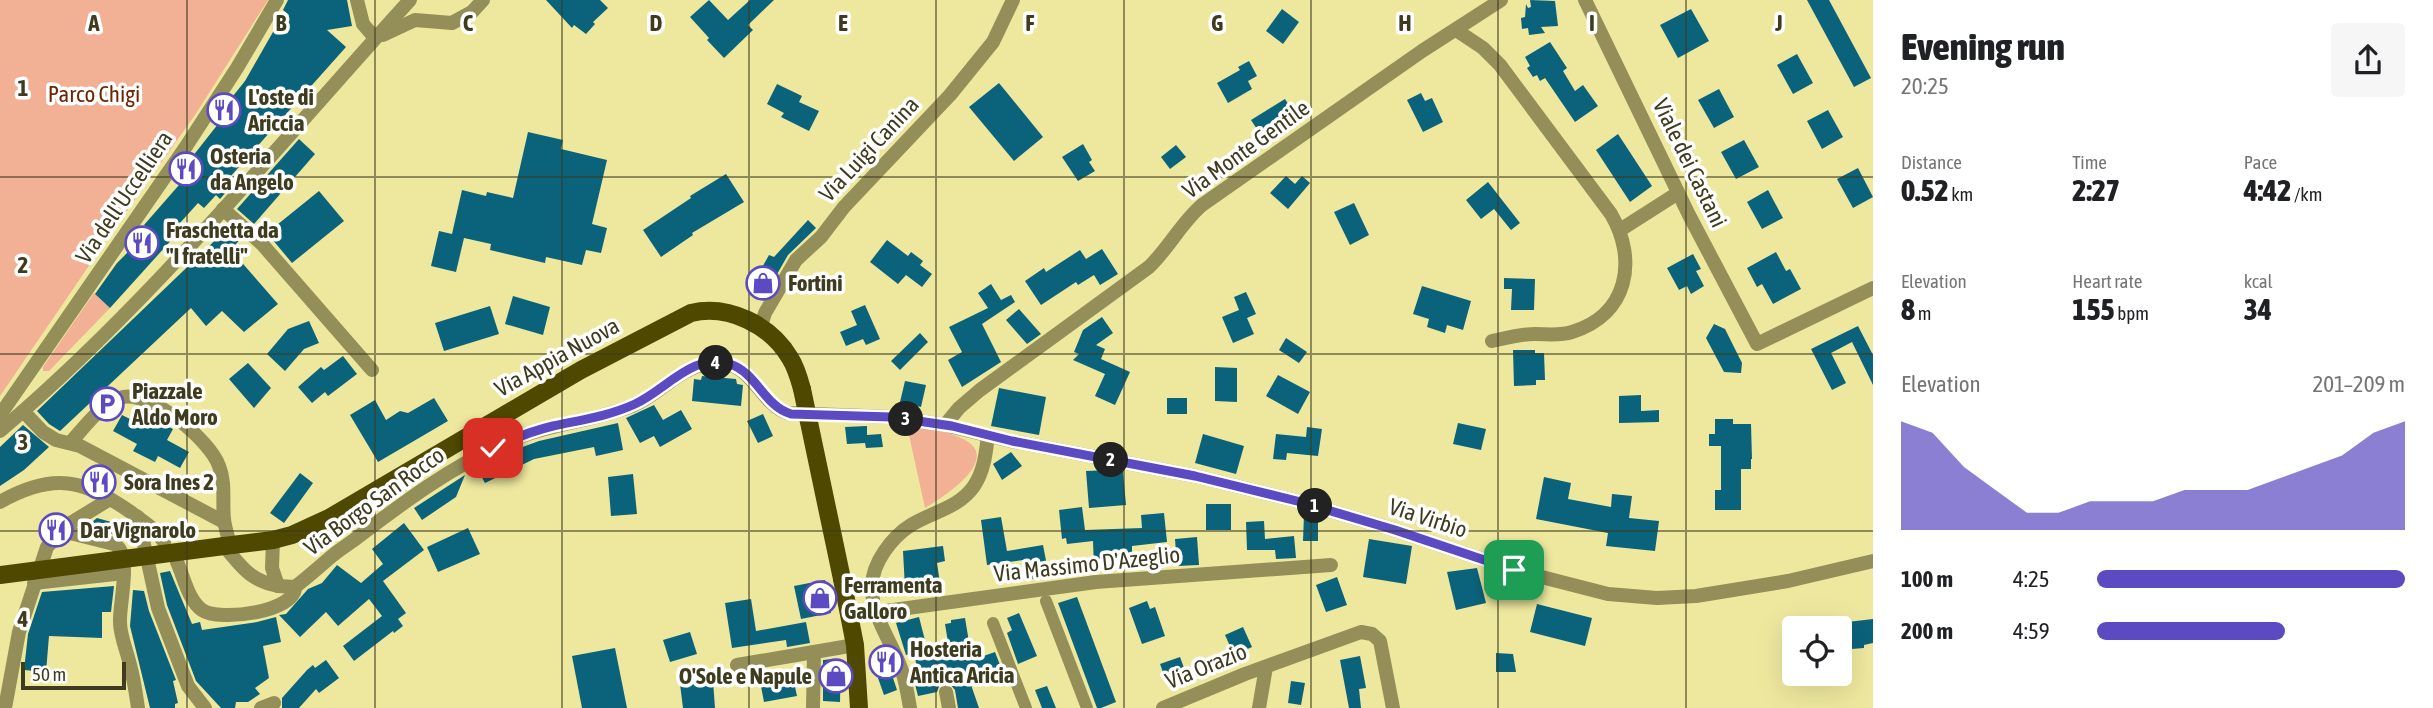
<!DOCTYPE html>
<meta charset="utf-8">
<style>
body{margin:0;font-family:"Asap Condensed",sans-serif;background:#f6f6f6;color:#202124;height:100vh;display:flex;flex-direction:column;font-size:26px;white-space:nowrap}
*{box-sizing:border-box;margin:0}
p{font-size:23px;color:#757577}
.icon{flex:none;width:38px;height:38px;fill:none;stroke:currentColor;stroke-width:2;stroke-linecap:round;stroke-linejoin:round}
.map{position:relative;flex:1;overflow:hidden}
.sheet{display:flex;flex-direction:column;background:#fff;width:560px}
.sheet>*{flex:none}
.buttons{position:absolute;left:1782px;top:616px;display:grid;gap:14px}
.buttons a{display:grid;place-items:center;width:70px;height:70px;border-radius:7px;background:#fff;box-shadow:0 7px 28px #0002;font-size:35px}
.scale{position:absolute;left:21px;bottom:18px;width:105px;box-sizing:border-box;padding-left:7px;border:4px solid #3e3b1e;border-top:0;font-size:19px;line-height:24px;white-space:nowrap;color:#3e3b1e;-webkit-text-stroke:5px #fff;paint-order:stroke}
.pin{position:absolute;display:grid;place-items:center;width:60px;height:60px;color:#fff;margin:-30px;border-radius:14px;box-shadow:0 4px 10px #0006}
.km{position:absolute;width:35px;height:35px;margin:-18px;border-radius:50%;background:#222;color:#fff;font-size:19px;line-height:35px;text-align:center}
.round{display:grid;place-items:center;flex:none;width:74px;height:74px;border-radius:7px;background:#f6f6f6}
.headline{display:flex;align-items:center;justify-content:space-between;height:119px;padding:0 28px}
h1{font-size:38px;font-weight:800;line-height:52px}
.stats{display:grid;grid-template-columns:repeat(3,1fr);gap:10px;height:119px;padding:7px 28px}
.stats div{display:grid;align-content:center}
.stats b{font-size:30px;font-weight:800}
.stats small{font-size:19px;font-weight:400}
.stats p{font-size:19px}
.chart{height:196px;padding:14px 28px}
.chart p{display:flex;justify-content:space-between}
.chart svg{width:100%;height:126px;margin-top:7px;fill:#5b4ac2;opacity:.7}
ul{padding:0 28px;list-style:none;font-size:23px}
li{display:grid;grid-template-columns:112px 84px 1fr;align-items:center;height:52px}
li i{height:18px;border-radius:9px;background:#5b4ac2}
main{display:flex;flex:1;min-height:0}
.map>svg:first-child{display:block}
</style>
<main>
<div class="map">
<svg width="1873" height="708" viewBox="0 0 1873 708">
<rect width="100%" height="100%" fill="#eee89f"/>
<g fill="#f2b094">
<path d="M0,0H268L195,115L114,229L0,396Z"/>
<path d="M94,293L110,308L49,371H43V367Z"/>
<path d="M907,426C927,429 947,430 965,440C1002,460 942,498 925,508Z"/>
</g>
<g fill="#0b627b">
<path d="M288,0H347L352,26L327,30L346,47L230,177L235,182L220,199L216,195L204,208L198,203L171,233L175,236L110,308L95,294L117,263L150,230L144,225L179,185L174,180L222,119L217,116L245,81L273,32L289,15L283,10Z"/>
<path d="M546,0H600L608,8L593,22L595,24L586,34L574,25L572,28Z"/>
<path d="M709,0L728,20L750,0H774L748,25L753,30L724,58L707,40L709,38L690,17Z"/>
<path d="M1530,0L1555,1L1558,26L1541,27L1545,33L1529,35L1528,28L1522,29L1521,18L1525,17L1526,4L1528,8L1531,7Z"/>
<path d="M1807,0H1829L1871,78L1854,87Z"/>
<path d="M1282,9L1299,22L1283,44L1266,31Z"/>
<path d="M1691,9L1709,41L1678,58L1660,25Z"/>
<path d="M1550,42L1567,68L1563,71L1575,91L1583,85L1598,106L1575,122L1545,78L1540,81L1537,75L1533,77L1527,68L1530,66L1525,57Z"/>
<path d="M1797,54L1813,83L1793,94L1777,65Z"/>
<path d="M1249,61L1257,76L1248,81L1252,89L1228,103L1217,83L1240,70L1238,67Z"/>
<path d="M999,83L1043,137L1014,161L969,107Z"/>
<path d="M777,84L802,96L799,102L819,111L809,131L781,117L784,113L767,104Z"/>
<path d="M1719,89L1734,117L1714,128L1698,100Z"/>
<path d="M1421,93L1425,101L1432,98L1443,122L1423,132L1407,100Z"/>
<path d="M1285,99L1298,120L1264,140L1251,120Z"/>
<path d="M1828,110L1843,137L1822,149L1807,121Z"/>
<path d="M528,132L563,140L561,149L607,160L592,224L607,228L601,253L586,250L582,265L546,257L545,263L490,250L491,244L464,238L456,272L431,266L439,231L452,234L462,190L486,196L487,192L513,198Z"/>
<path d="M1618,134L1652,186L1630,202L1596,150Z"/>
<path d="M299,139L315,154L254,224L237,209Z"/>
<path d="M1744,140L1759,167L1736,179L1721,152Z"/>
<path d="M1083,144L1092,160L1089,162L1095,171L1078,181L1062,157Z"/>
<path d="M1176,145L1186,157L1170,169L1161,157Z"/>
<path d="M1858,168L1873,197L1853,208L1837,179Z"/>
<path d="M726,174L744,202L692,233L693,235L661,257L643,230L691,198L690,196Z"/>
<path d="M1286,176L1295,184L1302,176L1310,183L1288,209L1270,193Z"/>
<path d="M1488,182L1520,223L1511,230L1494,209L1481,219L1466,200Z"/>
<path d="M1768,190L1783,218L1762,229L1747,202Z"/>
<path d="M319,191L344,221L292,263L267,233Z"/>
<path d="M1354,203L1369,235L1350,245L1334,212Z"/>
<path d="M808,220L816,228L788,255L765,295L751,287L769,255L774,257Z"/>
<path d="M229,227L241,238L227,255L232,261L237,257L278,304L244,332L222,311L206,326L191,308L60,431L49,424L37,411Z"/>
<path d="M887,240L908,256L911,252L923,261L920,265L932,274L922,287L906,275L898,284L870,262Z"/>
<path d="M1102,249L1118,274L1100,285L1094,275L1078,285L1076,282L1041,305L1025,281L1044,268L1046,272L1080,250L1086,259Z"/>
<path d="M1776,252L1786,271L1790,269L1801,289L1773,304L1762,284L1757,287L1747,268Z"/>
<path d="M1693,254L1701,269L1696,271L1704,286L1691,294L1687,286L1679,290L1667,268Z"/>
<path d="M1504,278L1535,279L1534,310H1511L1512,289H1504Z"/>
<path d="M991,284L1001,300L1011,295L1015,302L982,324L1001,362L962,387L948,360L962,352L949,327L988,308L978,293Z"/>
<path d="M1422,286L1471,301L1463,330L1447,325L1445,333L1427,327L1429,319L1413,314Z"/>
<path d="M1246,292L1256,314L1247,318L1254,334L1233,343L1222,317L1239,310L1234,297Z"/>
<path d="M513,296L550,307L543,335L505,324Z"/>
<path d="M865,305L880,339L866,345L863,339L846,346L840,332L857,325L851,311Z"/>
<path d="M490,306L499,334L444,351L435,323Z"/>
<path d="M1019,309L1041,334L1027,344L1006,320Z"/>
<path d="M1102,317L1113,333L1096,345L1105,349L1101,359L1130,372L1115,405L1095,396L1105,374L1073,360L1079,354L1074,352L1083,330Z"/>
<path d="M309,321L319,343L304,349L285,371L267,354L288,329Z"/>
<path d="M1714,324L1725,329L1742,363L1741,373L1724,372L1706,338Z"/>
<path d="M1858,326L1873,355V385L1852,342L1831,353L1846,383L1832,390L1811,349Z"/>
<path d="M920,333L928,342L900,370L891,361Z"/>
<path d="M1286,338L1307,352L1299,363L1279,350Z"/>
<path d="M1513,350H1535V353H1544L1545,380H1536V385L1514,386Z"/>
<path d="M343,356L357,374L328,396L325,392L312,403L298,387L321,367L324,370Z"/>
<path d="M248,363L271,388L254,408L229,379Z"/>
<path d="M1215,367L1237,368V402L1215,401Z"/>
<path d="M1278,375L1310,392L1298,414L1266,396Z"/>
<path d="M702,376L736,379L737,384L743,385L741,406L692,401L694,379L701,380Z"/>
<path d="M905,381L926,385L921,407L900,402Z"/>
<path d="M999,388L1046,397L1039,435L991,426Z"/>
<path d="M1641,395V411L1659,410V422L1619,423V396Z"/>
<path d="M434,398L448,421L378,462L350,415L375,400L386,420L400,411L408,413Z"/>
<rect x="1167" y="398" width="20" height="16"/>
<path d="M654,405L663,420L681,410L692,429L660,447L654,436L640,443L626,418Z"/>
<path d="M763,414L773,436L758,443L747,421Z"/>
<path d="M122,415L144,426L149,417L173,429L167,440L189,452L180,468L158,456L155,462L133,451L137,444L113,431Z"/>
<path d="M1715,419H1733V424H1751L1752,459H1751V469H1741V510H1715V490H1721V446H1709V434H1715Z"/>
<path d="M618,423L623,450L596,456L594,447L534,459L485,483L477,468L509,452L539,441Z"/>
<path d="M1458,423L1486,429L1481,450L1453,444Z"/>
<path d="M23,425L49,447L24,470L0,486V447Z"/>
<path d="M867,426V435L881,434L883,447L866,448L865,443L847,444L845,427Z"/>
<path d="M1307,427L1322,429L1318,456L1287,453L1286,460L1273,459L1276,434L1306,437Z"/>
<path d="M1203,434L1244,446L1236,474L1195,463Z"/>
<path d="M1011,452L1022,466L1002,480L993,464Z"/>
<path d="M1110,470L1123,472L1126,505L1089,508L1086,471Z"/>
<path d="M300,473L313,483L284,523L270,513Z"/>
<path d="M633,474L637,514L611,516L608,477Z"/>
<path d="M465,475L456,497L422,520L414,508Z"/>
<path d="M1544,477L1571,483L1568,499L1611,507L1612,494L1632,496L1629,518L1659,521L1655,551L1606,546L1608,533L1536,519Z"/>
<rect x="1206" y="504" width="25" height="26"/>
<path d="M1082,507L1085,530L1142,528L1141,515L1164,513L1167,542L1132,546V566L1094,568L1093,541L1067,544L1066,538L1062,539L1059,510Z"/>
<path d="M1304,514L1318,517V541H1303Z"/>
<path d="M1001,517L1007,551L1043,545L1049,576L1026,580L1023,560L987,565L981,520Z"/>
<path d="M97,518L122,525L119,536L86,527Z"/>
<path d="M1264,521L1265,539L1294,536L1296,558L1276,559L1275,550H1247L1246,522Z"/>
<path d="M404,523L424,550L383,581L406,613L398,619L403,626L394,633L393,631L354,661L343,646L382,616L369,599L338,626L326,612L300,637L279,615L286,614L308,589L322,583L337,565L361,583L383,564L372,549Z"/>
<path d="M468,528L480,554L438,572L427,547Z"/>
<path d="M1197,537L1199,565L1177,566L1175,539Z"/>
<path d="M1369,539L1412,546L1406,584L1363,577Z"/>
<path d="M943,546L945,561L937,563L940,583L905,588L903,551Z"/>
<path d="M1477,568L1486,603L1456,610L1447,572Z"/>
<path d="M170,571L192,624L200,622L202,630L257,622L276,617L281,642L263,646L269,678L255,688L260,694L248,702H236L235,708H221L196,681L167,605L160,573Z"/>
<path d="M1337,577L1347,605L1326,612L1316,585Z"/>
<path d="M825,580L831,613L801,619L794,586Z"/>
<path d="M114,586L111,612H102V638L49,636L46,672L24,670L28,634L42,592Z"/>
<path d="M133,590L144,591L149,611L176,680L173,681L178,703L175,704V708H150L130,626Z"/>
<path d="M1077,597L1116,702L1101,708H1097L1058,603Z"/>
<path d="M751,599L756,631L806,622L810,643L787,647L786,640L732,648L725,603Z"/>
<path d="M1147,601L1150,609L1155,607L1165,636L1142,644L1129,608Z"/>
<path d="M1537,604L1592,618L1585,646L1530,632Z"/>
<path d="M1019,613L1037,656L1018,664L1007,633L1012,630L1007,618Z"/>
<path d="M919,617L928,652L949,648L945,624L951,623V620L965,618L972,660L995,652L1002,670L970,682L979,708H958L955,690L949,683L940,684L937,692L918,696L915,684L920,683L914,653L906,655L896,623Z"/>
<path d="M1873,619V643L1864,645V648L1839,650V623Z"/>
<path d="M1243,627L1252,647L1234,655L1225,635Z"/>
<path d="M690,632L697,654L670,662L663,640Z"/>
<path d="M615,648L627,708H582L572,656Z"/>
<path d="M1496,653L1513,654L1516,672H1496Z"/>
<path d="M885,654L897,690L884,695L878,678L882,676L876,658Z"/>
<path d="M1360,656L1366,688L1359,689L1361,708H1349L1340,660Z"/>
<path d="M1180,657L1187,676L1167,683L1160,664Z"/>
<path d="M833,659V662H841L840,702L823,701V660Z"/>
<path d="M326,660L339,678L319,693L316,689L299,708H282V698L307,670L313,665L315,668Z"/>
<path d="M786,671L788,683L794,682L797,696L764,702L759,676Z"/>
<path d="M713,681L715,708H683L680,684Z"/>
<path d="M1291,681L1305,683L1301,705L1288,703Z"/>
<path d="M1047,686L1056,708H1042L1035,690Z"/>
</g>
<g fill="none" stroke-linecap="round" stroke-linejoin="round">
<g stroke="#948f59" stroke-width="12">
<path d="M1046,601L1087,708"/>
<path d="M993,623L1026,708"/>
</g>
<g stroke="#948f59" stroke-width="14">
<path d="M1585,0L1689,215L1757,344L1873,288"/>
<path d="M1456,30L1483,48L1500,65L1611,214C1638,260 1628,315 1572,332C1560,336 1547,334 1535,334C1520,334 1506,338 1492,341"/>
<path d="M223,209L262,244L372,370"/>
<path d="M1620,230L1678,193"/>
<path d="M760,329L765,313L796,260L821,237L844,207L950,95L993,42L1013,0"/>
<path d="M23,411L43,432L56,440L80,446L224,522"/>
<path d="M945,425L959,408L980,390L1149,267C1169,248 1181,223 1202,205L1422,51L1501,0"/>
<path d="M70,443C84,428 102,402 123,397C151,391 210,440 219,466C226,483 222,501 224,519C225,528 228,536 230,545"/>
<path d="M0,502C53,472 84,479 132,513C144,522 156,529 164,542"/>
<path d="M138,517L158,608L188,686L205,708"/>
<path d="M62,531L114,544C133,553 119,604 120,622C120,636 127,651 130,665C134,679 136,694 138,708"/>
<path d="M224,546C242,567 249,580 278,586L272,568L273,540"/>
<path d="M177,562C184,577 188,600 202,610C219,622 296,612 295,587"/>
<path d="M34,583L124,573"/>
<path d="M278,586L295,587C308,577 319,567 332,556C340,549 349,544 358,537C404,502 451,467 505,443C546,424 591,422 632,406C663,393 685,360 721,363C753,365 760,403 787,413L891,417L945,425L1011,441L1195,476L1297,501L1395,530L1514,570L1608,594L1657,598L1696,596L1788,581L1873,561"/>
<path d="M886,611L1096,582L1331,565"/>
<path d="M737,665L814,652"/>
<path d="M946,692L949,708"/>
<path d="M5,708L19,632L47,547L69,524L110,499"/>
<path d="M261,708L274,703"/>
<path d="M813,708L814,652L855,645"/>
<path d="M910,708C908,696 906,683 902,671C893,643 871,617 872,586C872,563 892,537 911,525C932,512 959,508 974,486C984,471 986,453 988,435"/>
<path d="M1163,708L1245,674L1361,632L1372,634L1380,641L1393,708"/>
<path d="M1259,708L1266,667"/>
</g>
<g stroke="#948f59" stroke-width="14">
<path d="M357,0L363,24L375,38"/>
<path d="M383,35L415,20L452,23L472,12L483,0"/>
<path d="M0,415L185,148L237,68L277,0"/>
<path d="M0,431C151,303 277,146 410,0"/>
</g>
<g stroke="#4e4800" stroke-width="18">
<path d="M224,546L273,540L292,535L329,518L581,370L691,313C728,304 771,325 790,358C796,367 799,378 802,389"/>
<path d="M842,579L855,645L859,708"/>
</g>
<path stroke="#948f59" stroke-width="14" d="M850,616L886,611"/>
<g stroke="#4e4800" stroke-width="18">
<path d="M802,389L842,579"/>
<path d="M0,575L224,546"/>
</g>
</g>
<g fill="none" stroke-linecap="round" stroke-linejoin="round">
<defs>
<path id="route" d="M493,448C512,439 532,431 553,426C581,420 609,416 635,404C666,390 693,352 730,364C757,373 764,406 791,414L891,417L952,426L1012,441L1195,476L1297,501L1395,530L1514,570"/>
</defs>
<use href="#route" stroke="#fff" stroke-width="14"/>
<use href="#route" stroke="#5b4ac2" stroke-width="9"/>
</g>
<path fill="none" stroke="#3e3b1e" stroke-width="2" stroke-opacity="0.55" d="M187,0V708M375,0V708M562,0V708M749,0V708M936,0V708M1124,0V708M1311,0V708M1498,0V708M1686,0V708M0,177H1873M0,354H1873M0,531H1873"/>
<defs>
<symbol id="restaurant-ring" viewBox="-11 -11 22 22"><circle r="9.5" fill="#fff" stroke="#5b4ac2" stroke-width="1.5"/><path d="M-5-6h1v4h1v-4h1v4h1v-4h1v5L-1.5 .5V6h-2V.5L-5-1ZM5-6V6H3V1.5H1.5Q1.5-4 5-6Z" fill="#5b4ac2"/></symbol>
<symbol id="shop-ring" viewBox="-11 -11 22 22"><circle r="9.5" fill="#fff" stroke="#5b4ac2" stroke-width="1.5"/><path d="M-5-2.5h2.3a2.7 3.5 0 0 1 5.4 0H5L5.5 6h-11ZM-1.5-2.5h3a1.5 2.3 0 0 0-3 0Z" fill="#5b4ac2"/></symbol>
<symbol id="parking-ring" viewBox="-11 -11 22 22"><circle r="9.5" fill="#fff" stroke="#5b4ac2" stroke-width="1.5"/><path d="M-3.5-5.5H1a3.5 3.5 0 0 1 0 7H-1V5.5H-3.5ZM-1-3.4V-.6H.8a1.4 1.4 0 0 0 0-2.8Z" fill="#5b4ac2"/></symbol>
</defs>
<g fill-rule="evenodd">
<use href="#restaurant-ring" x="205" y="91" width="38" height="38"/>
<use href="#restaurant-ring" x="167" y="150" width="38" height="38"/>
<use href="#restaurant-ring" x="123" y="224" width="38" height="38"/>
<use href="#shop-ring" x="744" y="264" width="38" height="38"/>
<use href="#parking-ring" x="88" y="385" width="38" height="38"/>
<use href="#restaurant-ring" x="80" y="463" width="38" height="38"/>
<use href="#restaurant-ring" x="37" y="511" width="38" height="38"/>
<use href="#shop-ring" x="801" y="579" width="38" height="38"/>
<use href="#restaurant-ring" x="867" y="643" width="38" height="38"/>
<use href="#shop-ring" x="817" y="657" width="38" height="38"/>
</g>
<g text-anchor="middle" dominant-baseline="central" stroke-width="7" stroke-linejoin="round" paint-order="stroke">
<g font-size="23" fill="#6b2600" stroke="#fff">
<text x="94" y="94">Parco Chigi</text>
</g>
<g font-size="23" font-weight="bold" fill="#3e3b1e" stroke="#fff" text-anchor="start">
<text x="248" y="97">L'oste di<tspan x="248" dy="26">Ariccia</tspan></text>
<text x="210" y="156">Osteria<tspan x="210" dy="26">da Angelo</tspan></text>
<text x="166" y="230">Fraschetta da<tspan x="166" dy="26">"I fratelli"</tspan></text>
<text x="788" y="283">Fortini</text>
<text x="132" y="391">Piazzale<tspan x="132" dy="26">Aldo Moro</tspan></text>
<text x="124" y="482">Sora Ines 2</text>
<text x="80" y="530">Dar Vignarolo</text>
<text x="844" y="585">Ferramenta<tspan x="844" dy="26">Galloro</tspan></text>
<text x="910" y="649">Hosteria<tspan x="910" dy="26">Antica Aricia</tspan></text>
<text x="812" y="676" text-anchor="end">O'Sole e Napule</text>
</g>
<g font-size="23" fill="#3e3b1e" stroke="#fff">
<text transform="translate(869 149) rotate(-47)">Via Luigi Canina</text>
<text transform="translate(1246 149) rotate(-36)">Via Monte Gentile</text>
<text transform="translate(1690 163) rotate(64)">Viale dei Castani</text>
<text transform="translate(124 197) rotate(-56)">Via dell'Uccelliera</text>
<text transform="translate(557 357) rotate(-29)">Via Appia Nuova</text>
<text transform="translate(374 501) rotate(-36)">Via Borgo San Rocco</text>
<text transform="translate(1428 518) rotate(18)">Via Virbio</text>
<text transform="translate(1087 564) rotate(-6)">Via Massimo D'Azeglio</text>
<text transform="translate(1206 666) rotate(-22)">Via Orazio</text>
</g>
</g>
<g font-size="23" text-anchor="middle" font-weight="bold" fill="#3e3b1e" stroke="#fff" stroke-width="7" stroke-linejoin="round" paint-order="stroke">
<text x="94" y="31">A</text>
<text x="281" y="31">B</text>
<text x="468" y="31">C</text>
<text x="656" y="31">D</text>
<text x="843" y="31">E</text>
<text x="1030" y="31">F</text>
<text x="1217" y="31">G</text>
<text x="1405" y="31">H</text>
<text x="1592" y="31">I</text>
<text x="1779" y="31">J</text>
<text x="23" y="96">1</text>
<text x="23" y="273">2</text>
<text x="23" y="450">3</text>
<text x="23" y="627">4</text>
</g>
</svg>
<div class="buttons">
<a><svg class="icon" aria-label="locate" viewBox="0 0 24 24"><circle cx="12" cy="12" r="6"/><path d="M12 2v4M12 18v4M2 12h4M18 12h4"/></svg></a>
</div>
<div class="scale">50 m</div>
<div class="pin" style="left:1514px;top:570px;background:#1e9e55"><svg class="icon" aria-label="arrive" viewBox="0 0 24 24"><path d="M6 21V4h12l-3 4 3 4H6"/></svg></div>
<div class="pin" style="left:493px;top:448px;background:#d93025"><svg class="icon" aria-label="check" viewBox="0 0 24 24"><path d="M5 12l5 5 9-10"/></svg></div>
<b class="km" style="left:1315px;top:506px">1</b>
<b class="km" style="left:1111px;top:460px">2</b>
<b class="km" style="left:906px;top:419px">3</b>
<b class="km" style="left:716px;top:363px">4</b>
</div>
<section class="sheet">
<div class="headline"><div><h1>Evening run</h1><p>20:25</p></div><a class="round"><svg class="icon" aria-label="share" viewBox="0 0 24 24"><path d="M12 15V3M7 8l5-5 5 5M5 13v7h14v-7"/></svg></a></div>
<div class="stats">
<div><p>Distance</p><b>0.52<small> km</small></b></div>
<div><p>Time</p><b>2:27</b></div>
<div><p>Pace</p><b>4:42<small> /km</small></b></div>
</div>
<div class="stats">
<div><p>Elevation</p><b>8<small> m</small></b></div>
<div><p>Heart rate</p><b>155<small> bpm</small></b></div>
<div><p>kcal</p><b>34</b></div>
</div>
<div class="chart"><p><span>Elevation</span>201–209 m</p>
<svg viewBox="0 0 160 44" preserveAspectRatio="none"><path d="M0 44V6L10 10L20 22L30 30L40 38L50 38L60 34L70 34L80 34L90 30L100 30L110 30L120 26L130 22L140 18L150 10L160 6V44z"/></svg>
</div>
<ul>
<li><b>100 m</b>4:25<i style="width:100%"></i></li>
<li><b>200 m</b>4:59<i style="width:61%"></i></li>
</ul>
</section>
</main>
